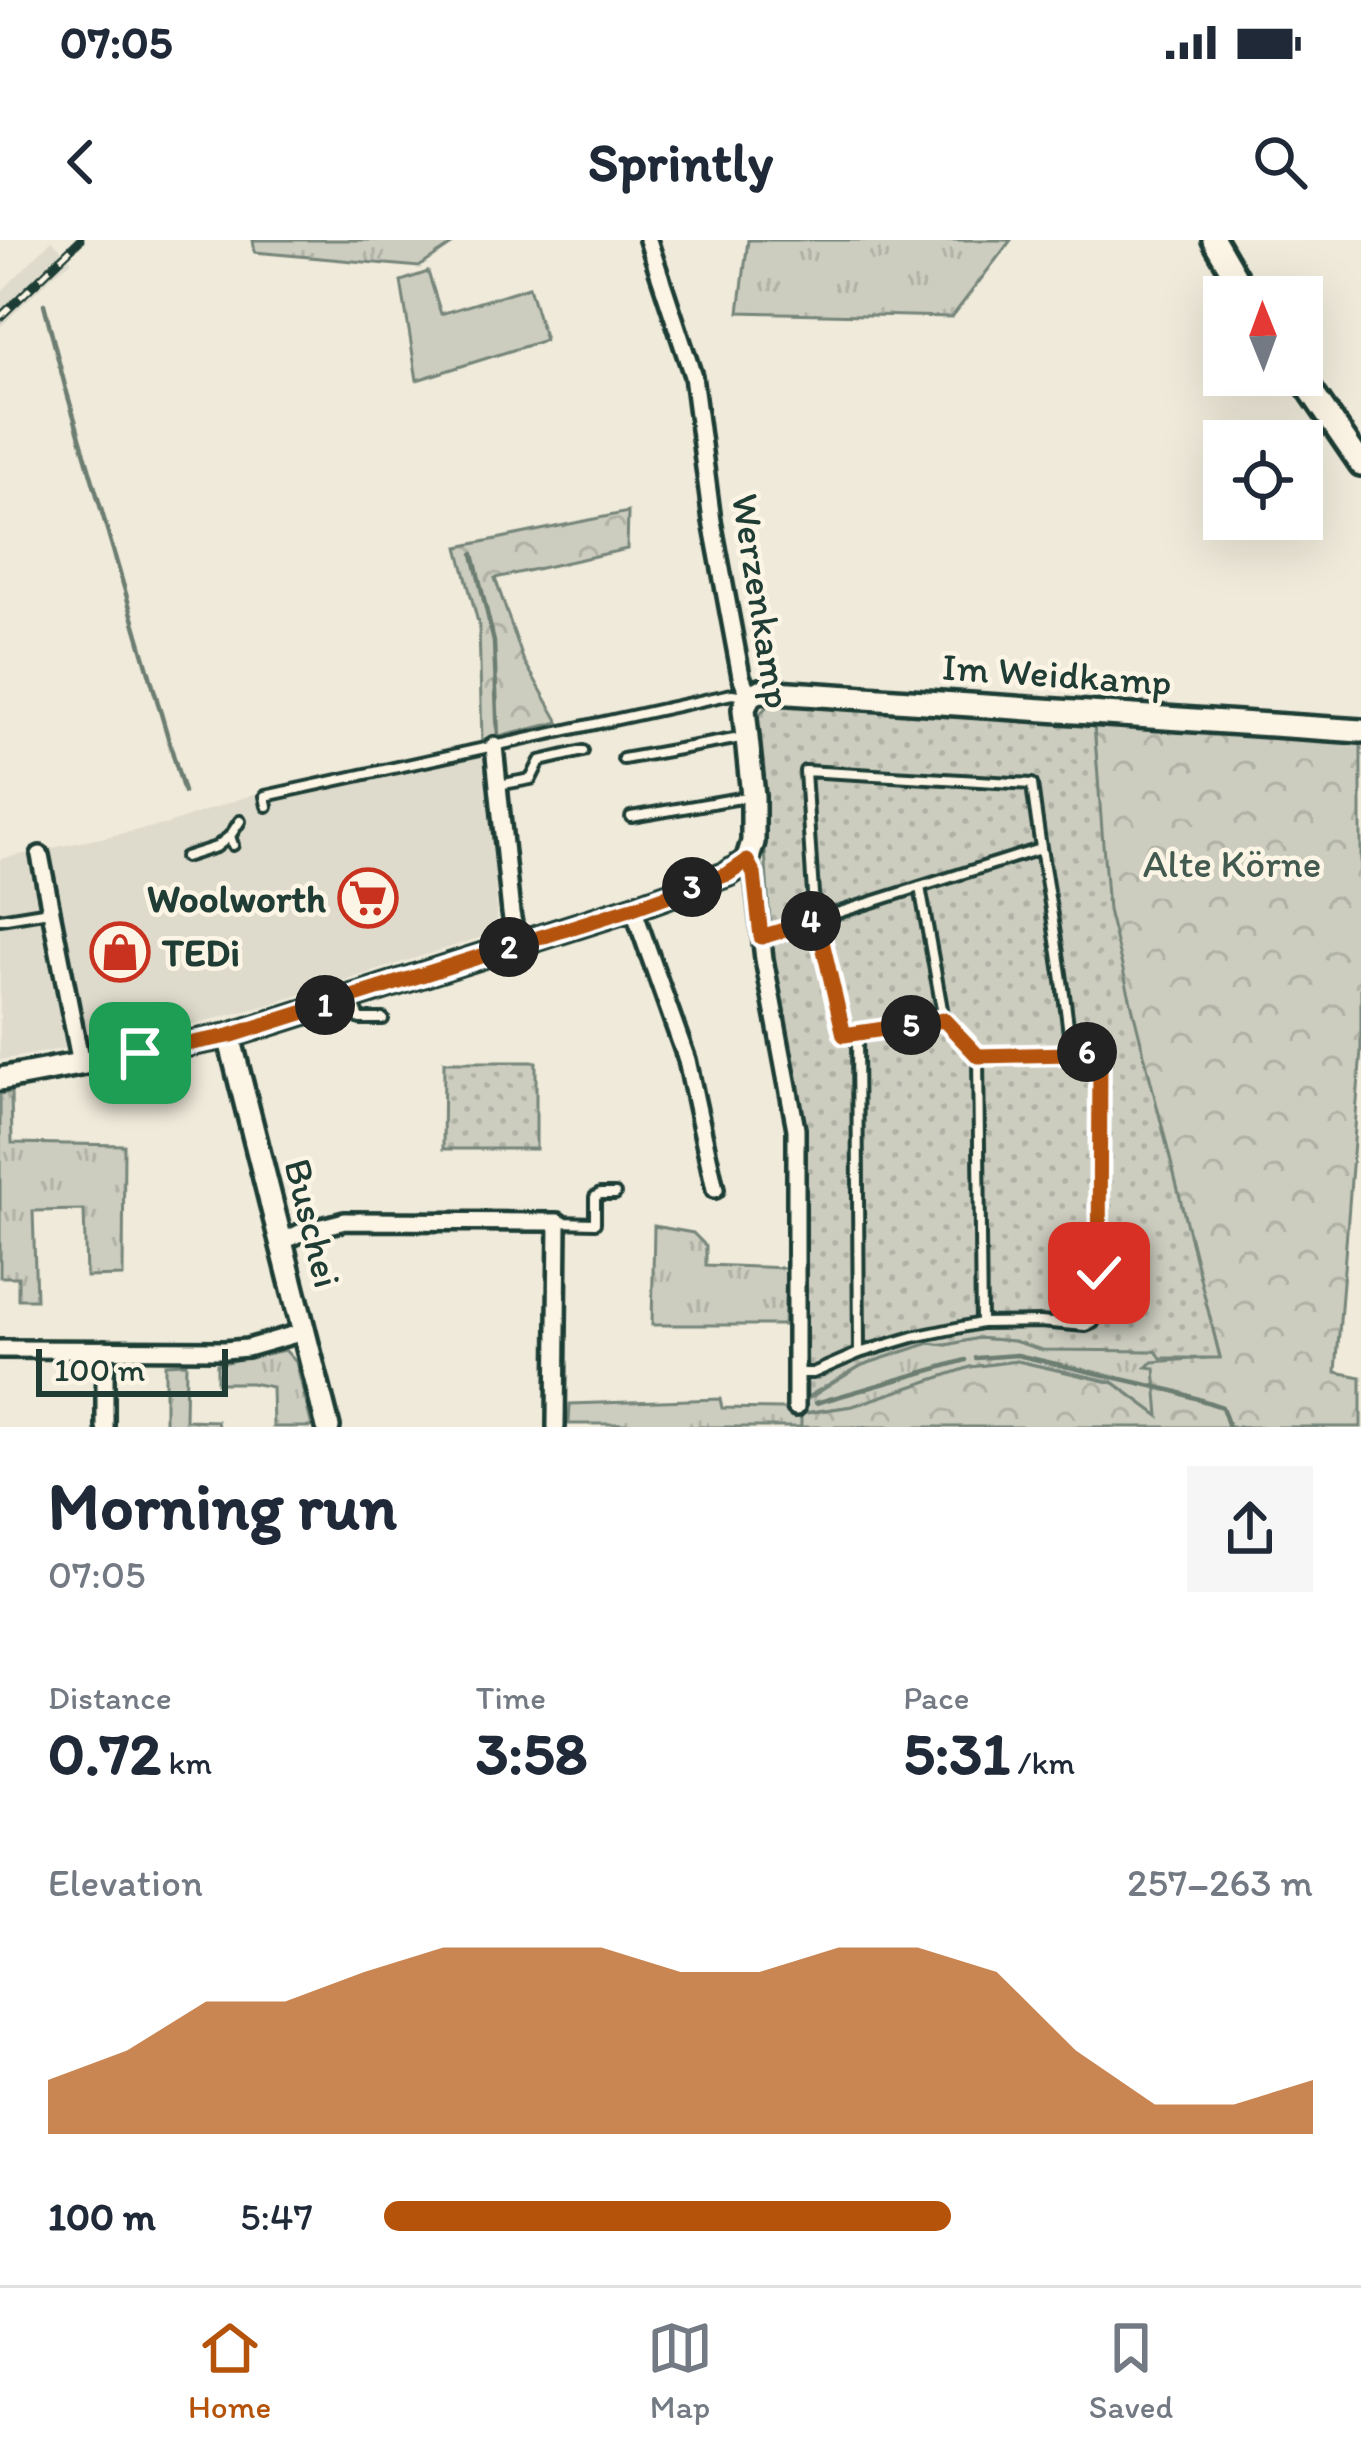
<!DOCTYPE html>
<meta charset="utf-8">
<style>
body{margin:0;font-family:Itim,sans-serif;background:#f6f6f7;color:#1f2937;height:100vh;display:flex;flex-direction:column;font-size:45px;white-space:nowrap}
*{box-sizing:border-box;margin:0}
p{font-size:39px;color:#747a83}
.icon{flex:none;width:66px;height:66px;fill:none;stroke:currentColor;stroke-width:2;stroke-linecap:round;stroke-linejoin:round}
.map{position:relative;height:1187px;overflow:hidden}
.details{display:flex;flex-direction:column;background:#fff;flex:1}
.details>*{flex:none}
.needle{width:78px;rotate:359deg}
.fabs{position:absolute;left:1203px;top:36px;display:grid;gap:24px}
.fabs a{display:grid;place-items:center;width:120px;height:120px;border-radius:0px;background:#fff;box-shadow:0 12px 48px #0002;font-size:60px}
.scale{position:absolute;left:36px;bottom:30px;width:192px;box-sizing:border-box;padding-left:12px;border:6px solid #1f3d34;border-top:0;font-size:33px;line-height:42px;white-space:nowrap;color:#1f3d34;-webkit-text-stroke:9px #fcf5e5;paint-order:stroke}
.pin{position:absolute;display:grid;place-items:center;width:102px;height:102px;color:#fff;margin:-51px;border-radius:24px;box-shadow:0 6px 18px #0006}
.km{position:absolute;width:60px;height:60px;margin:-30px;border-radius:50%;background:#222;color:#fff;font-size:33px;line-height:60px;text-align:center}
.round{display:grid;place-items:center;flex:none;width:126px;height:126px;border-radius:0px;background:#f6f6f7}
.overview{display:flex;align-items:center;justify-content:space-between;height:204px;padding:0 48px}
h1{font-size:66px;font-weight:800;line-height:90px}
.figures{display:grid;grid-template-columns:repeat(3,1fr);gap:18px;height:204px;padding:12px 48px}
.figures div{display:grid;align-content:center}
.figures b{font-size:60px;font-weight:800}
.figures small{font-size:33px;font-weight:400}
.figures p{font-size:33px}
.chart{height:336px;padding:24px 48px}
.chart p{display:flex;justify-content:space-between}
.chart svg{width:100%;height:216px;margin-top:12px;fill:#b45309;opacity:.7}
ul{padding:0 48px;list-style:none;font-size:39px}
li{display:grid;grid-template-columns:192px 144px 1fr;align-items:center;height:90px}
li i{height:30px;border-radius:15px;background:#b45309}
.status{display:flex;justify-content:space-between;align-items:center;height:84px;padding:0 60px;background:#fff;direction:ltr}
.status svg{height:33px;fill:currentColor}
header{display:flex;justify-content:space-between;align-items:center;height:156px;padding:0 48px;background:#fff;font-size:54px;font-weight:800}
.tabs{display:flex;justify-content:space-around;align-items:center;height:168px;border-top:3px solid #e0e1e3;background:#fff;font-size:33px;color:#747a83}
.tabs a{display:grid;justify-items:center;gap:6px}
.tabs .current{color:#b45309}
.map>svg:first-child{display:block}
</style>
<div class="status"><b>07:05</b><svg viewBox="0 0 49 12"><path d="M0 12V9h3v3zM5 12V6h3v6zM10 12V3h3v9zM15 12V0h3v12zM26 1h20v11H26zM47 4h2v5h-2z"/></svg></div>
<header><svg class="icon" aria-label="back" viewBox="0 0 24 24"><path d="M15 5l-7 7 7 7"/></svg>Sprintly<svg class="icon" aria-label="search" viewBox="0 0 24 24"><circle cx="10" cy="10" r="6"/><path d="M15 15l6 6"/></svg></header>
<div class="map">
<svg width="1361" height="1187" viewBox="0 0 1361 1187">
<defs>
<pattern id="grass-tufts" width="24" height="20" patternUnits="userSpaceOnUse" patternTransform="scale(3)"><rect width="24" height="20" fill="#cccdbf"/><path d="M3 7l-1-3M5 7V3M7 7l1-3M15 17l-1-3M17 17v-4M19 17l1-3" fill="none" stroke="#afb1a5"/></pattern>
<pattern id="forest-crowns" width="20" height="18" patternUnits="userSpaceOnUse" patternTransform="scale(3)"><rect width="20" height="18" fill="#cccdbf"/><path d="M2 6a3 3 0 1 1 6 0M12 15a3 3 0 1 1 6 0" fill="none" stroke="#afb1a5"/></pattern>
<pattern id="garden-dots" width="8" height="8" patternUnits="userSpaceOnUse" patternTransform="scale(3)"><rect width="8" height="8" fill="#cccdbf"/><path d="M2 2h.1M6 6h.1" fill="none" stroke="#afb1a5" stroke-width="1.8" stroke-linecap="round"/></pattern>
</defs>
<rect width="100%" height="100%" fill="#efeada"/>
<filter id="ink" filterUnits="userSpaceOnUse"><feTurbulence type="fractalNoise" baseFrequency=".00833" numOctaves="2"/><feDisplacementMap in="SourceGraphic" scale="24" xChannelSelector="R" yChannelSelector="G"/><feConvolveMatrix kernelMatrix="1 2 1 2 8 2 1 2 1" color-interpolation-filters="sRGB"/></filter>
<g filter="url(#ink)">
<g fill="#dedbcc">
<path d="M52,0L72,21L54,34L0,87V53Z"/>
<path d="M487,503L498,692L261,767L174,789L0,820V619L168,584L254,554Z"/>
</g>
<g fill="url(#grass-tufts)" stroke="#76857a" stroke-width="3">
<path d="M253,0H459L419,27L255,12Z"/>
<path d="M748,0H1011L952,77L739,72Z"/>
<path d="M11,852L12,903L124,905L123,1036L86,1037L84,970L33,971L36,1059H18V1037H0V854Z"/>
<path d="M654,986L693,993L706,1006V1025L786,1028L784,1085H652Z"/>
<path d="M978,1098L1014,1101L1039,1108L1156,1111L1162,1118H1220L1164,1180L1113,1142L1017,1121L971,1127L853,1166L802,1173L801,1187H627L626,1184H569L570,1164L720,1159L722,1168L782,1169L795,1167L862,1125L929,1103L947,1105Z"/>
<path d="M285,1110L296,1122L312,1187H273L272,1147L251,1143H217V1124Z"/>
<path d="M186,1123L185,1180L217,1181L218,1187H165V1124Z"/>
</g>
<g fill="url(#forest-crowns)" stroke="#76857a" stroke-width="3">
<path d="M628,272L627,309L495,338L523,419L559,482L482,501L479,386L458,307Z"/>
<path d="M1097,484L1361,502V811L1336,1132L1361,1137V1187H801V1174L853,1166L971,1127L1017,1121L1114,1143L1159,1176L1155,1128L1147,1127L1153,1122L1220,1117L1107,678L1094,485Z"/>
</g>
<g fill="url(#garden-dots)" stroke="#76857a" stroke-width="3">
<path d="M771,462L1094,485L1108,670L1220,1118H1161L1156,1111L1042,1110L1014,1101L978,1098L946,1105L929,1103L862,1125L807,1157L805,903L773,728L756,478Z"/>
<path d="M444,822H536V909H443Z"/>
</g>
<path fill="#cccdbf" stroke="#76857a" stroke-width="3" d="M428,32L441,74L529,47L545,100L417,140L401,41Z"/>
<g fill="none" stroke-linecap="round" stroke-linejoin="round">
<g stroke="#6c7d71" stroke-width="4.5">
<path d="M44,64L65,146L184,552"/>
<path d="M473,314L494,402L498,499"/>
<path d="M976,1118L1017,1115L1174,1151L1222,1167L1229,1187"/>
<path d="M816,1163L966,1120"/>
</g>
<defs>
<g id="lane">
<path d="M623,519L746,497"/>
<path d="M498,545L531,539L540,521L583,511"/>
<path d="M267,566L265,556L732,454L748,456"/>
<path d="M631,577L752,556"/>
<path d="M233,605L230,596L240,581"/>
<path d="M185,617L216,607L230,596"/>
<path d="M0,679L49,671"/>
<path d="M761,697L1040,609"/>
<path d="M352,758L360,779H383"/>
<path d="M944,780L844,795L814,669L805,531L1032,544C1043,635 1063,724 1071,814"/>
<path d="M857,793L859,1113"/>
<path d="M978,816L981,1083"/>
<path d="M559,982L595,983V957L600,954H615"/>
<path d="M798,1133H813L859,1113L913,1097L981,1083L1040,1082L1086,1086L1093,1083L1098,1072L1100,811L1071,814L978,816L944,780L920,647"/>
</g>
<g id="street">
<path d="M648,0L693,136L712,281L741,436L749,456"/>
<path d="M494,506L511,673L517,705"/>
<path d="M40,615L81,824"/>
<path d="M747,621L754,634L764,719L796,889V1167"/>
<path d="M633,668L687,820L715,949"/>
<path d="M282,1002L302,992L345,981L558,982L556,1187"/>
<path d="M0,1109L224,1110L247,1108L303,1092"/>
<path d="M105,1109V1187"/>
</g>
<g id="secondary">
<path d="M1214,0L1247,57"/>
<path d="M1300,135L1361,224"/>
<path d="M229,796L328,1187"/>
<path d="M0,839L229,796L633,668L728,634L747,621L753,602V556L744,469L749,456L760,451L1361,491"/>
</g>
</defs>
<use href="#lane" stroke="#1f3d34" stroke-width="16"/>
<use href="#street" stroke="#1f3d34" stroke-width="24"/>
<use href="#secondary" stroke="#1f3d34" stroke-width="30"/>
<use href="#lane" stroke="#fcf5e5" stroke-width="8"/>
<use href="#street" stroke="#fcf5e5" stroke-width="15"/>
<use href="#secondary" stroke="#fcf5e5" stroke-width="21"/>
<defs>
<path id="rail" d="M0,77L80,0"/>
</defs>
<use href="#rail" stroke="#1f3d34" stroke-width="9"/>
<use href="#rail" stroke="#fcf5e5" stroke-width="4.5" stroke-dasharray="14" stroke-linecap="butt"/>
</g>
</g>
<g fill="none" stroke-linecap="round" stroke-linejoin="round" filter="url(#ink)">
<defs>
<path id="route" d="M140,813L229,796L633,668L728,634L747,621L754,634L761,697L817,680L844,795L944,780L978,816L1071,814L1100,811L1099,1033"/>
</defs>
<use href="#route" stroke="#fff" stroke-width="24"/>
<use href="#route" stroke="#b45309" stroke-width="15"/>
</g>
<defs>
<symbol id="supermarket-ring" viewBox="-11 -11 22 22"><circle r="9.5" fill="#fcf5e5" stroke="#c8321e" stroke-width="1.5"/><path d="M-6-5.5h2.5l.6 2H6L4.5 2H-2.5L-4.4-4H-6ZM-1.5 3.2a1.3 1.3 0 1 0 .1 0ZM3 3.2a1.3 1.3 0 1 0 .1 0Z" fill="#c8321e"/></symbol>
<symbol id="shop-ring" viewBox="-11 -11 22 22"><circle r="9.5" fill="#fcf5e5" stroke="#c8321e" stroke-width="1.5"/><path d="M-5-2.5h2.3a2.7 3.5 0 0 1 5.4 0H5L5.5 6h-11ZM-1.5-2.5h3a1.5 2.3 0 0 0-3 0Z" fill="#c8321e"/></symbol>
</defs>
<g fill-rule="evenodd">
<use href="#supermarket-ring" x="335" y="625" width="66" height="66"/>
<use href="#shop-ring" x="87" y="679" width="66" height="66"/>
</g>
<g text-anchor="middle" dominant-baseline="central" stroke-width="9" stroke-linejoin="round" paint-order="stroke">
<g font-size="39" fill="#1f3d34" stroke="#fcf5e5">
<text transform="translate(762 361) rotate(81)">Werzenkamp</text>
<text transform="translate(1057 434) rotate(4)">Im Weidkamp</text>
<text transform="translate(313 983) rotate(76)">Buschei</text>
</g>
<g font-size="39" fill="#425a50" stroke="#fcf5e5">
<text x="1232" y="623">Alte Körne</text>
</g>
<g font-size="39" font-weight="bold" fill="#1f3d34" stroke="#fcf5e5" text-anchor="end">
<text x="326" y="658">Woolworth</text>
<text x="162" y="712" text-anchor="start">TEDi</text>
</g>
</g>
</svg>
<div class="fabs">
<a><svg class="needle" viewBox="-14 -14 28 28"><path d="M0-13l5 13h-10z" fill="#e53935"/><path d="M0 13l5-13h-10z" fill="#747a83"/></svg></a>
<a><svg class="icon" aria-label="locate" viewBox="0 0 24 24"><circle cx="12" cy="12" r="6"/><path d="M12 2v4M12 18v4M2 12h4M18 12h4"/></svg></a>
</div>
<div class="scale">100 m</div>
<div class="pin" style="left:140px;top:813px;background:#1e9e55"><svg class="icon" aria-label="arrive" viewBox="0 0 24 24"><path d="M6 21V4h12l-3 4 3 4H6"/></svg></div>
<div class="pin" style="left:1099px;top:1033px;background:#d93025"><svg class="icon" aria-label="check" viewBox="0 0 24 24"><path d="M5 12l5 5 9-10"/></svg></div>
<b class="km" style="left:325px;top:765px">1</b>
<b class="km" style="left:509px;top:707px">2</b>
<b class="km" style="left:692px;top:647px">3</b>
<b class="km" style="left:811px;top:681px">4</b>
<b class="km" style="left:911px;top:785px">5</b>
<b class="km" style="left:1087px;top:812px">6</b>
</div>
<section class="details">
<div class="overview"><div><h1>Morning run</h1><p>07:05</p></div><a class="round"><svg class="icon" aria-label="share" viewBox="0 0 24 24"><path d="M12 15V3M7 8l5-5 5 5M5 13v7h14v-7"/></svg></a></div>
<div class="figures">
<div><p>Distance</p><b>0.72<small> km</small></b></div>
<div><p>Time</p><b>3:58</b></div>
<div><p>Pace</p><b>5:31<small> /km</small></b></div>
</div>
<div class="chart"><p><span>Elevation</span>257–263 m</p>
<svg viewBox="0 0 160 44" preserveAspectRatio="none"><path d="M0 44V33L10 27L20 17L30 17L40 11L50 6L60 6L70 6L80 11L90 11L100 6L110 6L120 11L130 27L140 38L150 38L160 33V44z"/></svg>
</div>
<ul>
<li><b>100 m</b>5:47<i style="width:61%"></i></li>
</ul>
</section>
<nav class="tabs">
<a class="current"><svg class="icon" aria-label="home" viewBox="0 0 24 24"><path d="M3 11l9-7 9 7M6 9v11h12V9"/></svg>Home</a>
<a><svg class="icon" aria-label="map" viewBox="0 0 24 24"><path d="M3 6l6-2 6 2 6-2v14l-6 2-6-2-6 2zM9 4v14M15 6v14"/></svg>Map</a>
<a><svg class="icon" aria-label="saved" viewBox="0 0 24 24"><path d="M7 4h10v16l-5-4-5 4z"/></svg>Saved</a>
</nav>
